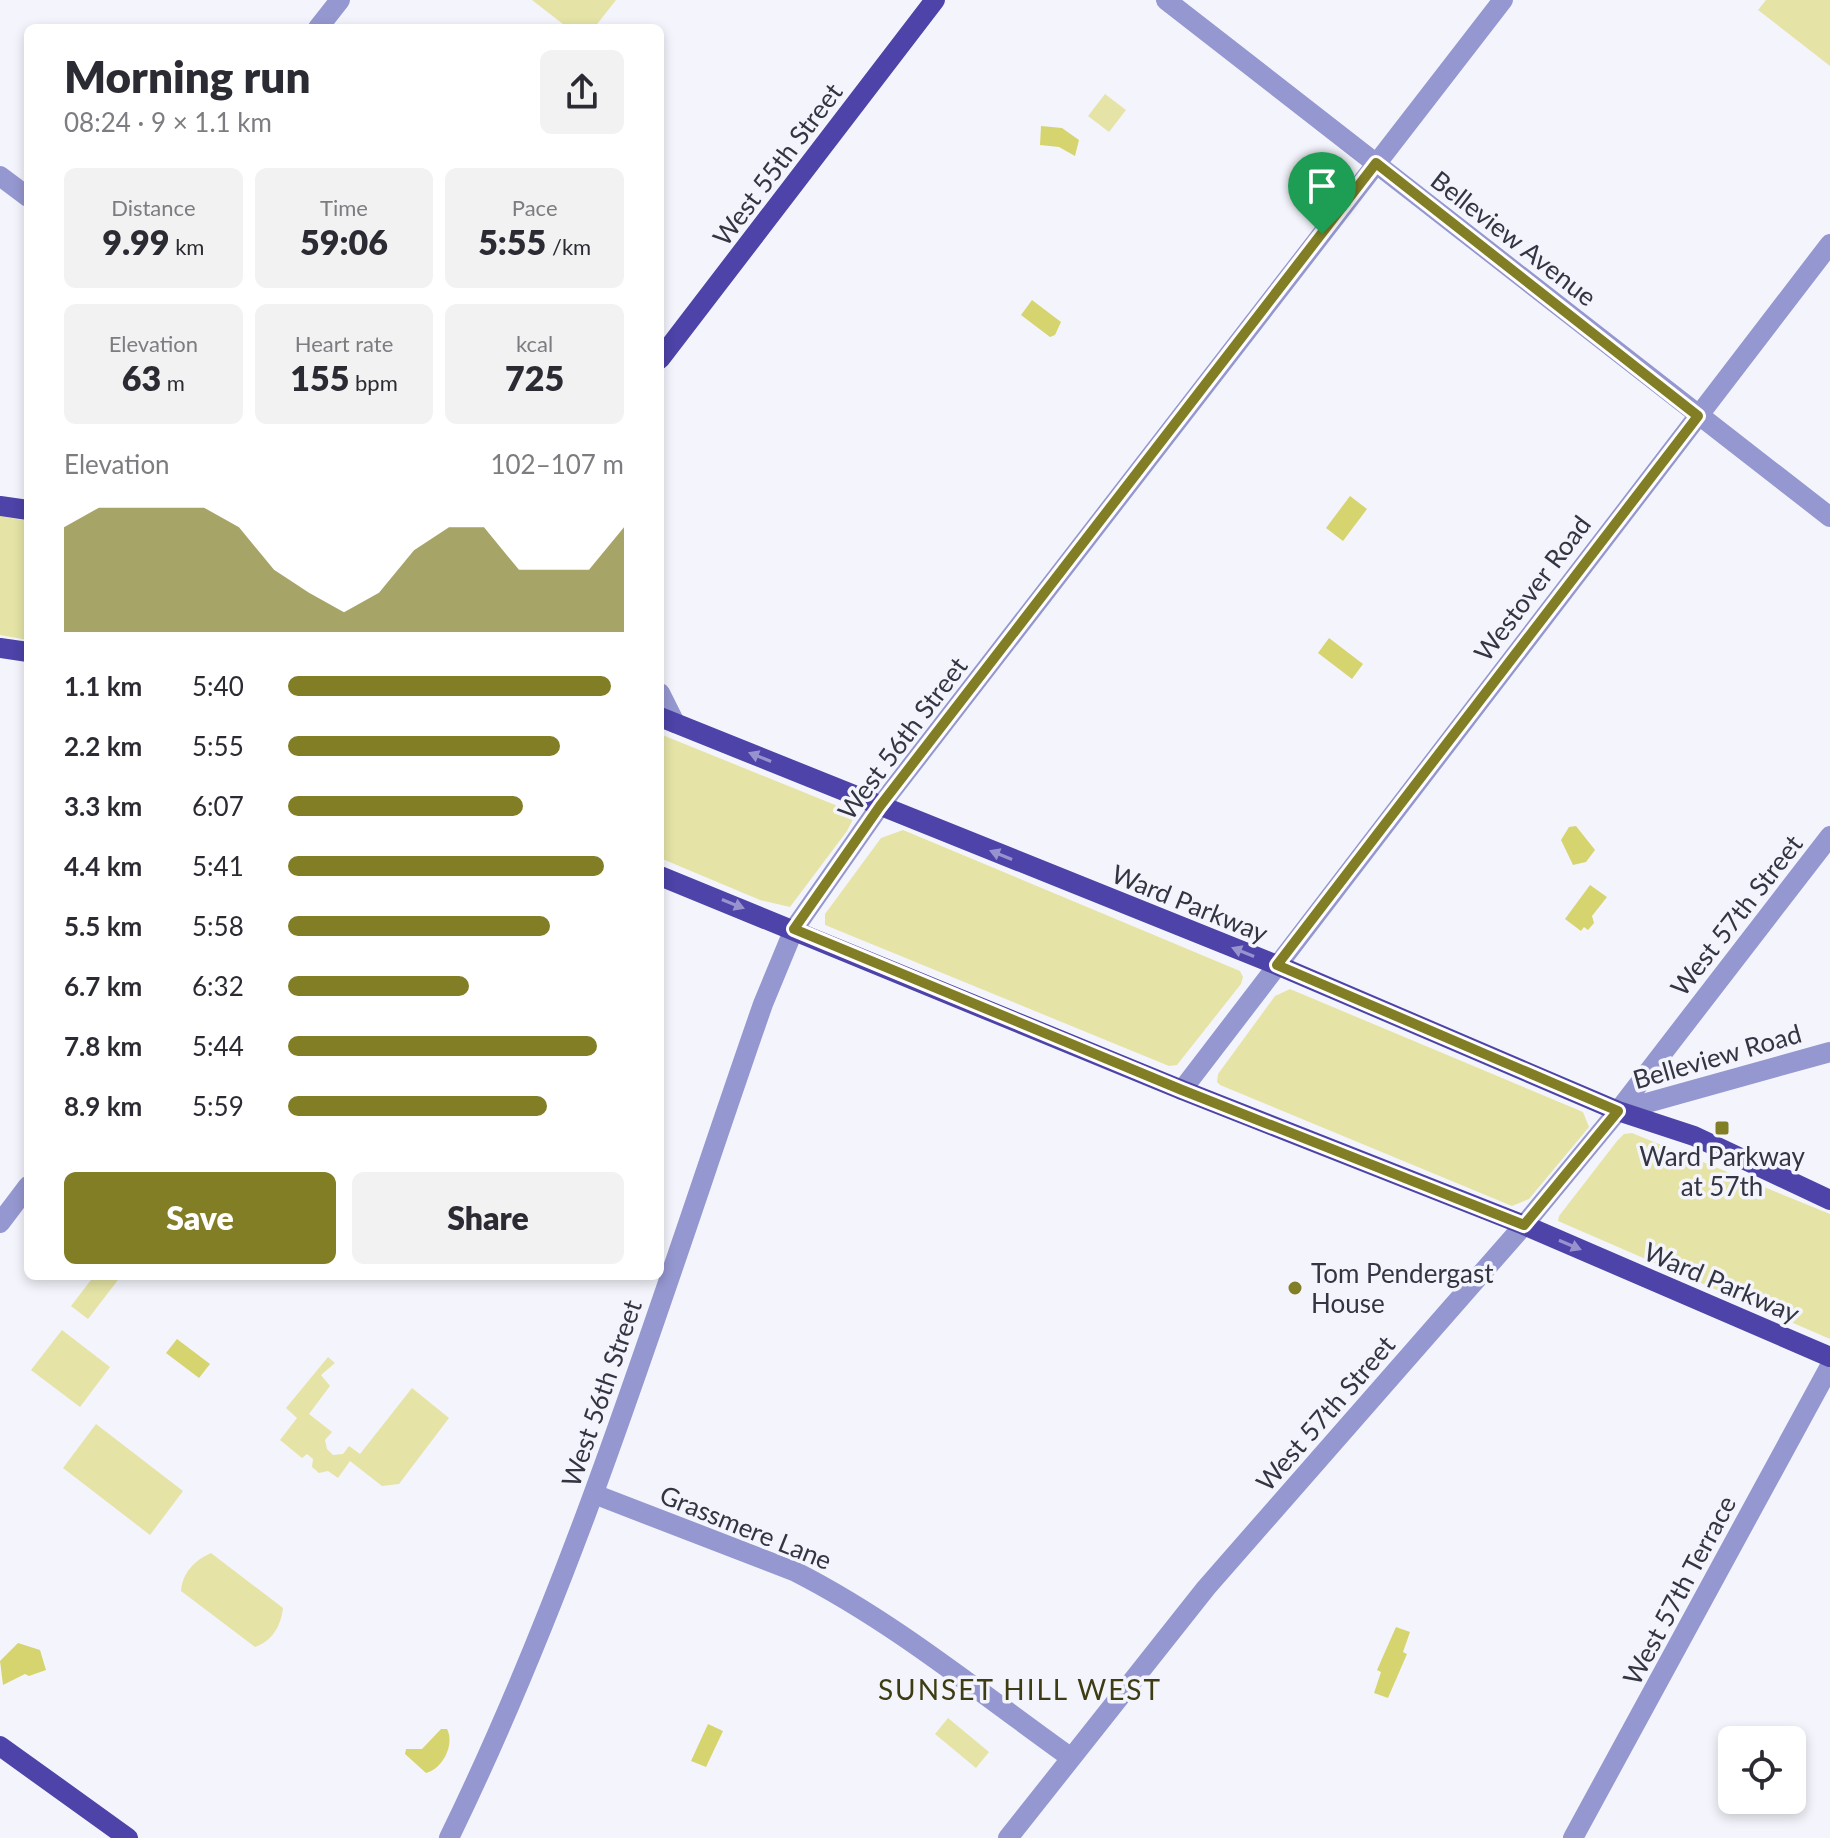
<!DOCTYPE html>
<meta charset="utf-8">
<style>
body{margin:0;font-family:Lato,sans-serif;background:#f2f2f3;color:#2b2b33;height:100vh;display:flex;flex-direction:column;font-size:30px;white-space:nowrap}
*{box-sizing:border-box;margin:0}
p{font-size:26px;color:#7c7c81}
.icon{flex:none;width:44px;height:44px;fill:none;stroke:currentColor;stroke-width:2;stroke-linecap:round;stroke-linejoin:round}
.map{position:relative;flex:1;overflow:hidden}
.side{position:absolute;left:24px;top:24px;width:640px;height:1256px;display:flex;flex-direction:column;background:#fff;border-radius:12px;box-shadow:0 4px 12px #0003}
.side>*{flex:none}
.controls{position:absolute;left:1718px;top:1726px;display:grid;gap:16px}
.controls a{display:grid;place-items:center;width:88px;height:88px;border-radius:12px;background:#fff;box-shadow:0 4px 12px #0003;font-size:40px}
.pin{position:absolute;display:grid;place-items:center;width:68px;height:68px;color:#fff;margin:-82px -34px;border-radius:50% 50% 50% 0;rotate:-45deg;box-shadow:0 0 8px #0007}
.pin .icon{rotate:45deg}
.round{display:grid;place-items:center;flex:none;width:84px;height:84px;border-radius:12px;background:#f2f2f3}
.head{display:flex;align-items:center;justify-content:space-between;height:136px;padding:0 40px}
h1{font-size:44px;font-weight:800;line-height:60px}
.figures{display:grid;grid-template-columns:repeat(3,1fr);gap:12px;height:136px;padding:8px 40px}
.figures div{display:grid;align-content:center;border-radius:12px;background:#f2f2f3;text-align:center}
.figures b{font-size:34px;font-weight:800}
.figures small{font-size:22px;font-weight:400}
.figures p{font-size:22px}
.chart{height:224px;padding:16px 40px}
.chart p{display:flex;justify-content:space-between}
.chart svg{width:100%;height:144px;margin-top:8px;fill:#817e26;opacity:.7}
.cta{display:flex;gap:16px;margin-top:auto;padding:16px 40px}
.cta a{flex:1;height:92px;border-radius:12px;background:#817e26;color:#fff;font-size:32px;font-weight:800;line-height:92px;text-align:center}
.cta a+a{background:#f2f2f3;color:#2b2b33}
ul{padding:0 40px;list-style:none;font-size:26px}
li{display:grid;grid-template-columns:128px 96px 1fr;align-items:center;height:60px}
li i{height:20px;border-radius:10px;background:#817e26}
.map>svg:first-child{display:block}
</style>
<div class="map">
<svg width="1830" height="1838" viewBox="0 0 1830 1838">
<rect width="100%" height="100%" fill="#f4f5fc"/>
<g fill="#e5e4a6">
<path d="M532,0H616L594,28H568Z"/>
<path d="M1766,0H1830V66L1758,10Z"/>
<path d="M1105,94L1126,110L1109,132L1088,116Z"/>
<path d="M0,516L28,521V640L0,635Z"/>
<path d="M660,734L850,811L853,819L847,831L790,907L760,900L660,858Z"/>
<path d="M903,830L1240,971L1243,977L1241,984L1177,1065L1169,1066L825,925V914L881,838Z"/>
<path d="M1290,989L1583,1112L1589,1127L1529,1199L1512,1206L1220,1085L1217,1082L1218,1074L1275,996Z"/>
<path d="M1632,1133L1830,1214V1339L1558,1221L1559,1216L1617,1141L1624,1134Z"/>
<path d="M94,1276H121L88,1319L71,1306Z"/>
<path d="M62,1330L110,1367L80,1407L31,1370Z"/>
<path d="M328,1357L335,1363L321,1375L330,1386L309,1414L332,1432L325,1440L327,1449L333,1455L343,1454L349,1446L360,1454L412,1388L449,1418L399,1484L382,1486L350,1461L338,1478L328,1471L319,1473L312,1467L313,1459L307,1454L302,1458L280,1440L297,1418L286,1408Z"/>
<path d="M96,1424L183,1491L150,1535L63,1468Z"/>
<path d="M211,1553L283,1608C281,1626 272,1641 255,1647L181,1591C182,1573 195,1560 211,1553Z"/>
<path d="M948,1718L989,1752L976,1768L935,1734Z"/>
</g>
<g fill="#d6d46f">
<path d="M1041,126L1062,128L1079,140L1075,156L1059,147L1040,145Z"/>
<path d="M1032,300L1061,322L1055,335L1050,337L1021,315Z"/>
<path d="M1350,496L1367,509L1343,541L1326,528Z"/>
<path d="M1329,638L1363,664L1352,679L1318,653Z"/>
<path d="M1576,826L1595,850L1586,862L1573,865L1561,840L1569,827Z"/>
<path d="M1590,885L1607,897L1592,916L1594,923L1588,930L1584,927L1581,931L1565,919Z"/>
<path d="M177,1339L210,1364L199,1378L166,1353Z"/>
<path d="M1396,1627L1410,1632L1403,1652L1407,1654L1388,1698L1374,1693L1381,1672L1377,1670Z"/>
<path d="M18,1643L40,1650L46,1670L29,1676L25,1674L3,1685L0,1661Z"/>
<path d="M708,1724L723,1731L706,1767L691,1761Z"/>
<path d="M441,1729H447C455,1744 443,1769 426,1773L405,1754L406,1749H422Z"/>
</g>
<g fill="none" stroke-linecap="round" stroke-linejoin="round">
<g stroke="#9597d0" stroke-width="20">
<path d="M1166,0L1830,517"/>
<path d="M318,28L340,0"/>
<path d="M0,176L28,197"/>
<path d="M660,693L675,723"/>
<path d="M1182,1090L1830,244"/>
<path d="M1618,1111L1830,1052"/>
<path d="M0,1223L28,1186"/>
<path d="M594,1494L796,1572C894,1622 980,1693 1070,1757"/>
<path d="M449,1838C579,1571 665,1285 763,1004L794,929L880,806L1503,0"/>
<path d="M1008,1838L1206,1588L1524,1225L1618,1111L1830,836"/>
<path d="M1573,1838L1830,1366"/>
</g>
<g stroke="#4d43a8" stroke-width="20">
<path d="M660,359L935,0"/>
<path d="M0,506L28,510"/>
<path d="M0,648L28,652"/>
<path d="M660,717L1277,965L1618,1111L1694,1136L1830,1200"/>
<path d="M660,876L1182,1090L1524,1225L1830,1357"/>
<path d="M0,1746L128,1838"/>
</g>
</g>
<defs><path id="oneway-solid" d="M-6-.8H1V-3.2L6.5 0L1 3.2V.8H-6Z" transform="scale(2)"/></defs>
<g fill="#9893ce">
<use href="#oneway-solid" transform="translate(760 757) rotate(-158)"/>
<use href="#oneway-solid" transform="translate(1001 855) rotate(-158)"/>
<use href="#oneway-solid" transform="translate(733 904) rotate(22)"/>
<use href="#oneway-solid" transform="translate(1243 952) rotate(-158)"/>
<use href="#oneway-solid" transform="translate(1570 1245) rotate(23)"/>
</g>
<g fill="none" stroke-linecap="round" stroke-linejoin="round">
<defs>
<path id="route" d="M1376,163L1698,416L1277,965L1618,1111L1524,1225L1182,1090L794,929L880,806Z"/>
</defs>
<use href="#route" stroke="#fff" stroke-width="16"/>
<use href="#route" stroke="#817e26" stroke-width="10"/>
</g>
<g fill="#817e26" stroke="#f4f5fc" stroke-width="3">
<rect x="1714" y="1120" width="16" height="16" rx="4"/>
<circle cx="1295" cy="1288" r="8"/>
</g>
<g text-anchor="middle" dominant-baseline="central" stroke-width="7" stroke-linejoin="round" paint-order="stroke">
<g font-size="26" fill="#343542" stroke="#f4f5fc">
<text transform="translate(777 164) rotate(-53)">West 55th Street</text>
<text transform="translate(1514 238) rotate(38)">Belleview Avenue</text>
<text transform="translate(1532 588) rotate(-53)">Westover Road</text>
<text transform="translate(902 738) rotate(-53)">West 56th Street</text>
<text transform="translate(1190 903) rotate(22)">Ward Parkway</text>
<text transform="translate(1736 915) rotate(-52)">West 57th Street</text>
<text transform="translate(1717 1056) rotate(-16)">Belleview Road</text>
<text transform="translate(1722 1282) rotate(23)">Ward Parkway</text>
<text transform="translate(601 1393) rotate(-71)">West 56th Street</text>
<text transform="translate(1325 1413) rotate(-49)">West 57th Street</text>
<text transform="translate(746 1527) rotate(22)">Grassmere Lane</text>
<text transform="translate(1679 1590) rotate(-62)">West 57th Terrace</text>
</g>
<g font-size="26" fill="#343542" stroke="#f4f5fc">
<text x="1722" y="1156">Ward Parkway<tspan x="1722" dy="30">at 57th</tspan></text>
<text x="1311" y="1273" text-anchor="start">Tom Pendergast<tspan x="1311" dy="30">House</tspan></text>
</g>
<g font-size="28" letter-spacing="2" fill="#3d3c13" stroke="#f4f5fc">
<text x="1020" y="1689">SUNSET HILL WEST</text>
</g>
</g>
</svg>
<div class="controls">
<a><svg class="icon" aria-label="locate" viewBox="0 0 24 24"><circle cx="12" cy="12" r="6"/><path d="M12 2v4M12 18v4M2 12h4M18 12h4"/></svg></a>
</div>
<div class="pin" style="left:1322px;top:234px;background:#1e9e55"><svg class="icon" aria-label="arrive" viewBox="0 0 24 24"><path d="M6 21V4h12l-3 4 3 4H6"/></svg></div>
<section class="side">
<div class="head"><div><h1>Morning run</h1><p>08:24 · 9 × 1.1 km</p></div><a class="round"><svg class="icon" aria-label="share" viewBox="0 0 24 24"><path d="M12 15V3M7 8l5-5 5 5M5 13v7h14v-7"/></svg></a></div>
<div class="figures">
<div><p>Distance</p><b>9.99<small> km</small></b></div>
<div><p>Time</p><b>59:06</b></div>
<div><p>Pace</p><b>5:55<small> /km</small></b></div>
</div>
<div class="figures">
<div><p>Elevation</p><b>63<small> m</small></b></div>
<div><p>Heart rate</p><b>155<small> bpm</small></b></div>
<div><p>kcal</p><b>725</b></div>
</div>
<div class="chart"><p><span>Elevation</span>102–107 m</p>
<svg viewBox="0 0 160 44" preserveAspectRatio="none"><path d="M0 44V12L10 6L20 6L30 6L40 6L50 12L60 25L70 32L80 38L90 32L100 19L110 12L120 12L130 25L140 25L150 25L160 12V44z"/></svg>
</div>
<ul>
<li><b>1.1 km</b>5:40<i style="width:96%"></i></li>
<li><b>2.2 km</b>5:55<i style="width:81%"></i></li>
<li><b>3.3 km</b>6:07<i style="width:70%"></i></li>
<li><b>4.4 km</b>5:41<i style="width:94%"></i></li>
<li><b>5.5 km</b>5:58<i style="width:78%"></i></li>
<li><b>6.7 km</b>6:32<i style="width:54%"></i></li>
<li><b>7.8 km</b>5:44<i style="width:92%"></i></li>
<li><b>8.9 km</b>5:59<i style="width:77%"></i></li>
</ul>
<div class="cta"><a>Save</a><a>Share</a></div>
</section>
</div>
